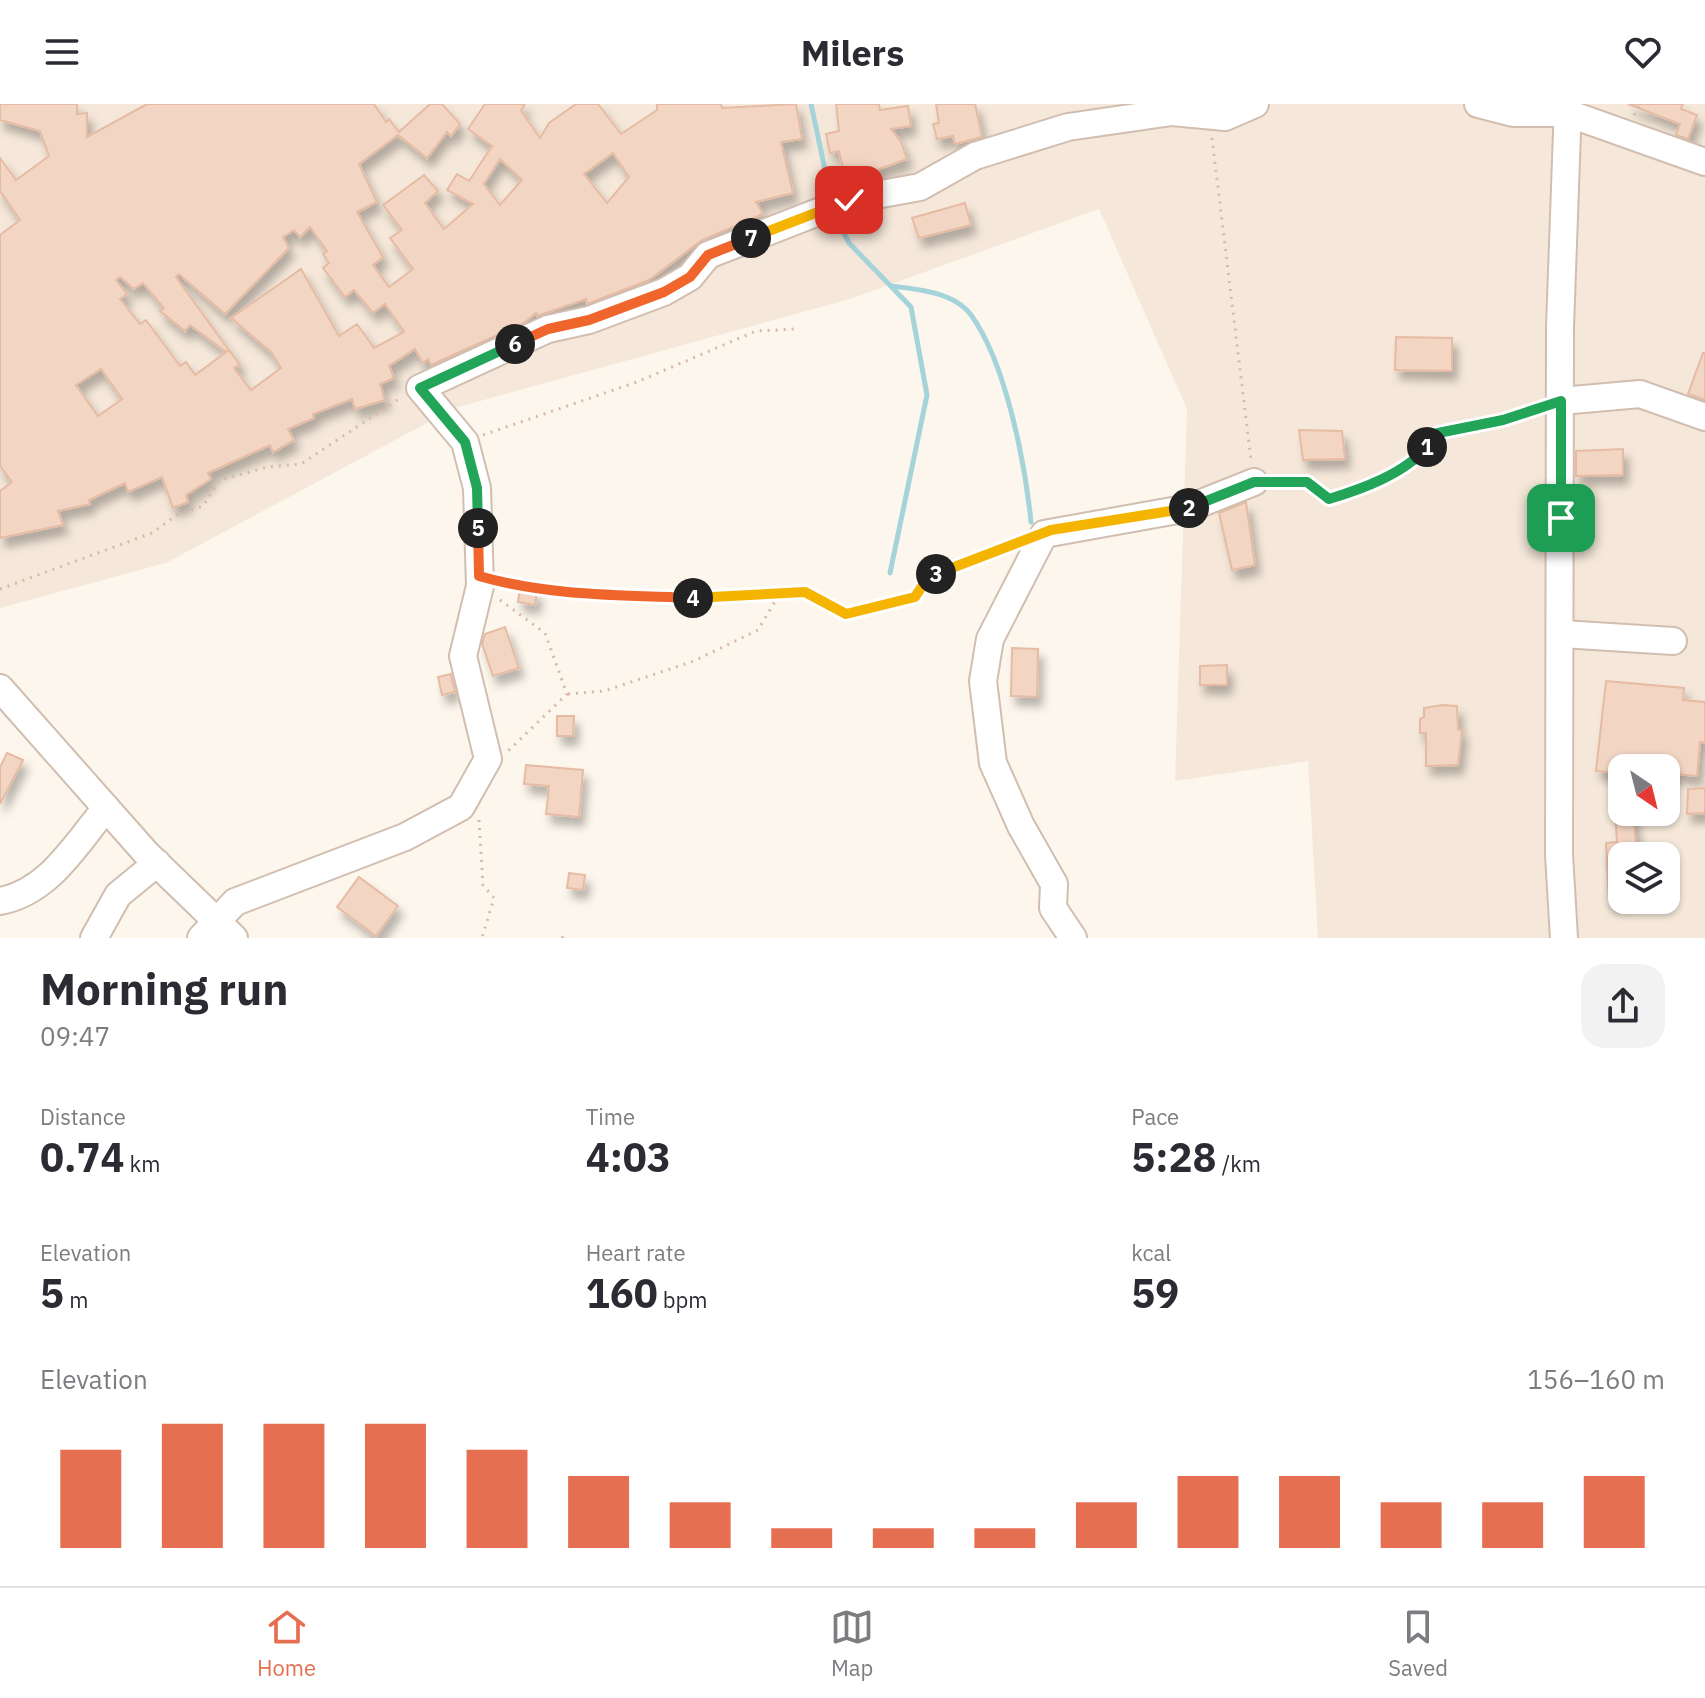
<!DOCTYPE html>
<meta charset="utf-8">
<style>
body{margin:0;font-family:"IBM Plex Sans",sans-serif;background:#f2f2f3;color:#2b2b33;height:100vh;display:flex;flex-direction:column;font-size:30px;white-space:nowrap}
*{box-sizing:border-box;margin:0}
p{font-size:26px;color:#7c7c81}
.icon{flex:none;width:44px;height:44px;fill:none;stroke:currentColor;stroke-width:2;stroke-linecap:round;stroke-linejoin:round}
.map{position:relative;height:834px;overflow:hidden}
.details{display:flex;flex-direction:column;background:#fff;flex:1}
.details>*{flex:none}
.needle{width:52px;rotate:145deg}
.buttons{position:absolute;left:1608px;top:650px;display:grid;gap:16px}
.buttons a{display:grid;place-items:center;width:72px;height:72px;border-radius:16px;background:#fff;box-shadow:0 2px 6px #0004;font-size:40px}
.pin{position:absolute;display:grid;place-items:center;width:68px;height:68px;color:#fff;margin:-34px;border-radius:16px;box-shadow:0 4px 12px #0006}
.km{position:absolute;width:40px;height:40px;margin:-20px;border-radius:50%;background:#222;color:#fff;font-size:22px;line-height:40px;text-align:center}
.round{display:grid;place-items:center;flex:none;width:84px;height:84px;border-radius:24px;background:#f2f2f3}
.overview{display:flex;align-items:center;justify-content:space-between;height:136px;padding:0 40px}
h1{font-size:44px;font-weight:700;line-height:60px}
.metrics{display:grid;grid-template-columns:repeat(3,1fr);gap:12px;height:136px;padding:8px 40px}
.metrics div{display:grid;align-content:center}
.metrics b{font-size:40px;font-weight:700}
.metrics small{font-size:22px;font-weight:400}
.metrics p{font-size:22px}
.chart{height:224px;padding:16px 40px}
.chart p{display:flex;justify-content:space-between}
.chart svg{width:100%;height:144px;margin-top:8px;stroke:#e76f51;stroke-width:6}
header{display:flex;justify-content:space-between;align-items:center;height:104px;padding:0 40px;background:#fff;font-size:36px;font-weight:700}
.tab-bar{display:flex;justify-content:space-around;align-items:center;height:112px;border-top:2px solid #e1e1e2;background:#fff;font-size:22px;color:#7c7c81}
.tab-bar a{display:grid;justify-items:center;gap:4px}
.tab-bar .selected{color:#e76f51}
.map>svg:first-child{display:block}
</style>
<header><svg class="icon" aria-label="menu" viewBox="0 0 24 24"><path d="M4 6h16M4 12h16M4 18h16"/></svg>Milers<svg class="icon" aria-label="heart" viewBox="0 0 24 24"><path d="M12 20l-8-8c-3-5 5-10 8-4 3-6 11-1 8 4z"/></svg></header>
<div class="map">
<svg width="1705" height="834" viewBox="0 0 1705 834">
<defs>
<filter id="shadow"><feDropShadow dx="5" dy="9" stdDeviation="4" flood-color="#0004"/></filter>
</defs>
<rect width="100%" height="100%" fill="#fdf6ec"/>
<path fill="#f5e8da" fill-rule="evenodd" d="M0,0H1705V834H1318L1308,657L1175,677L1187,305L1099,105L850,195L455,304L166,459L0,504ZM1622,664H1666V708H1622ZM1622,752H1666V796H1622Z"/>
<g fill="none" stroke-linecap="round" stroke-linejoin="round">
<g stroke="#a5d3da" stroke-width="5">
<path d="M811,0L827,75"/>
<path d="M836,114L849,139L911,203L927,291L890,469"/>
<path d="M891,182C917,185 954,188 971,211C1006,259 1025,359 1031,418"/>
</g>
</g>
<g fill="#f3d5c3" stroke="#e6bba3" stroke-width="2" fill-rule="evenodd" filter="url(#shadow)">
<path d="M0,0H77V10L87,9V33L147,0H374L386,18L389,15L399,28L430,0H442L460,20L451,32L447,28L427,54L398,31L359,60L377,98L357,108L383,153L373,161L389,183L413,165L390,134L402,126L383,101L424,71L438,87L425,99L444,125L473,100L447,86L457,70L469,77L492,42L468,25L485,0H525L521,7L540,34L549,19L576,0H598L621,30L657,6V0H721L722,4L796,0L802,35L781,38L793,89L756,98L763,110L702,136L649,176L587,200L586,195L537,212L536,209L524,219L431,261L428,255L423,259L415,245L389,262L394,274L380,280L385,296L355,305L352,295L313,310L314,314L288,325L294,336L273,348L270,341L208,369L211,375L186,391L188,398L173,404L162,373L128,388L125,379L89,396L90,400L58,407L63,421L0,434V387L12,378L0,362V131L20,116L0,87V54L16,76L49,52L40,27L0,16ZM613,49L629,73L607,99L584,70ZM500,55L522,76L500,101L484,80ZM310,123L327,147L323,150L329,159L323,164L345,193L354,186L373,209L385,200L404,228L374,244L357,220L339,232L301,165L231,214L271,248L281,264L251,286L234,264L240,261L229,246L195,271L186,258L180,262L146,216L140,220L120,195L127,190L116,176L120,173L134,185L143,179L164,204L160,207L185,227L190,221L226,248L228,245L176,173L179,170L225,210L289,144L283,133L294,126L300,133ZM101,265L122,295L98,312L76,281Z"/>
<path d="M836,0H879L880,6L908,2L911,22L891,25L901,38L907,55L868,69L869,72L846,77L839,47L830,49L826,30L839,27Z"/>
<path d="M936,0H975L982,33L955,40L953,32L937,35L933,20L939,19Z"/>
<path d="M1628,0H1683L1681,5L1697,11L1688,35L1676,31L1680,20Z"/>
<path d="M965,99L971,121L919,134L912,114Z"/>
<path d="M1396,233L1452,234V267L1395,266Z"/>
<path d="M1703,249H1705V296L1688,290Z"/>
<path d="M1299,326L1342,327L1345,355L1303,356Z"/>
<path d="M1623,345V371L1576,372V347Z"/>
<path d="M1246,398L1255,461L1232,466L1219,409Z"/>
<path d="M520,485L537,487L535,501L518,498Z"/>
<path d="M505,523L519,564L493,572L482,540L485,530Z"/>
<path d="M1012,544L1038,545L1037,593L1011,592Z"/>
<path d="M1227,561V581H1200V562Z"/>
<path d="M451,570L455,588L442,591L438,573Z"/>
<path d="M1606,577L1684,584L1683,596L1705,598V639L1700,638L1697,672L1666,669V664H1622V669L1596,667Z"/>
<path d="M1442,601L1457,602L1458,625L1462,627L1458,661L1426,662V629H1420V615L1424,613V604Z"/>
<path d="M557,612H574L573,632H557Z"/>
<path d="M7,649L23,656L0,700V663Z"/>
<path d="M526,661L583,666L579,713L546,710L549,682L524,680Z"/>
<path d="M1705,684V709L1687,710L1688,685Z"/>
<path d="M1615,708H1633L1637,752H1622V796L1609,797L1606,739L1617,738Z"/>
<path d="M569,769L585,771L583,786L567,784Z"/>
<path d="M359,773L398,802L376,832L337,803Z"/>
</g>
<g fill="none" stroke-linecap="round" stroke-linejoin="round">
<defs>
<g id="minor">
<path d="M1478,0L1513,9H1567L1705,58"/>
<path d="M1561,297L1640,290L1705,313"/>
<path d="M1562,530L1673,537"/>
<path d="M0,584L146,749L234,834"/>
<path d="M0,797C49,788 76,740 106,704"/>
<path d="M94,834L118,791L157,759"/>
<path d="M201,834L235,798L405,733L461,703L488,655L463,552L480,482L477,384L465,338L420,284L548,225L589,216L664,188L690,173L708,151L849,96L920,83L975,52L1068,23L1172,8L1225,13L1255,0"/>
<path d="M1073,834L1053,804L1054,780L1021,722L993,659L983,577L990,535L1044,430L1189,404L1254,378"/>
<path d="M1564,834L1559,751L1560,223L1568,0"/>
</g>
</defs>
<use href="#minor" stroke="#d1beb0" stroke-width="30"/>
<g stroke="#d9b8a5" stroke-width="3" stroke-dasharray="2 6" stroke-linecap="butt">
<path d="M1634,11L1640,0"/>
<path d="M1212,34L1251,356"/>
<path d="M483,331L637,278L756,227L796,225"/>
<path d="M1275,378H1307L1329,395C1368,384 1415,365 1438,329L1503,316L1537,305"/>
<path d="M499,477L583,489L697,494L805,488L846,510L915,493L928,473L1014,441"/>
<path d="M0,485L152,429L177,411L203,402L220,376L268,363L301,360L402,293"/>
<path d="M500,496L545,529L567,590L507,648"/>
<path d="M568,590L604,587L694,557L758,526L780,489"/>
<path d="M479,716L483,781L494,794L482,834"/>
<path d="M562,834L564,831"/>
</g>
<use href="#minor" stroke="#fff" stroke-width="26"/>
</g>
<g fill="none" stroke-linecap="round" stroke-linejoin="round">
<defs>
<path id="split-1" d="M1427,343L1438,329L1503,316L1561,297V414"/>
<path id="split-2" d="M1189,404L1254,378H1307L1329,395C1362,385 1404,370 1427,343"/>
<path id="split-3" d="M936,470L1051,426L1189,404"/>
<path id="split-4" d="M693,494L805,488L846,510L915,493L928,473L936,470"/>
<path id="split-5" d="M478,424L479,472C548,492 621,491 693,494"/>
<path id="split-6" d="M478,424L477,384L465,338L420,284L515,240"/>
<path id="split-7" d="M515,240L548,225L589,216L664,188L690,173L708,151L751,134"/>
<path id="split-8" d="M751,134L849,96"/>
</defs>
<use href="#split-1" stroke="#fff" stroke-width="16"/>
<use href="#split-2" stroke="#fff" stroke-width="16"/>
<use href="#split-3" stroke="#fff" stroke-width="16"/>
<use href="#split-4" stroke="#fff" stroke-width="16"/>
<use href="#split-5" stroke="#fff" stroke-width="16"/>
<use href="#split-6" stroke="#fff" stroke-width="16"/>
<use href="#split-7" stroke="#fff" stroke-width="16"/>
<use href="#split-8" stroke="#fff" stroke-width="16"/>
<use href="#split-1" stroke="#22a559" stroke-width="10"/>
<use href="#split-2" stroke="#22a559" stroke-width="10"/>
<use href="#split-3" stroke="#f5b400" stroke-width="10"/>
<use href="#split-4" stroke="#f5b400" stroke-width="10"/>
<use href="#split-5" stroke="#f0652b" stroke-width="10"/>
<use href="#split-6" stroke="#22a559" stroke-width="10"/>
<use href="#split-7" stroke="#f0652b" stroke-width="10"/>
<use href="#split-8" stroke="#f5b400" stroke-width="10"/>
</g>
</svg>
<div class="buttons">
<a><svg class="needle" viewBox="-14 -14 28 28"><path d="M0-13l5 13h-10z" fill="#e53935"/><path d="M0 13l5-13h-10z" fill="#7c7c81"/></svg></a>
<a><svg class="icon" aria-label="layers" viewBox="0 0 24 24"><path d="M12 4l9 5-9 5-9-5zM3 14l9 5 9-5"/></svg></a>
</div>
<div class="pin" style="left:1561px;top:414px;background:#1e9e55"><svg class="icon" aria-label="arrive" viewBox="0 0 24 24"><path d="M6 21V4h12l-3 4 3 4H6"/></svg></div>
<div class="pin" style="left:849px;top:96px;background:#d93025"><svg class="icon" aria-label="check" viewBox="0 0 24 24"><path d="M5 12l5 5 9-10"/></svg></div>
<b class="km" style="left:1427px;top:343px">1</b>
<b class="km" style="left:1189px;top:404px">2</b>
<b class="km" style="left:936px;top:470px">3</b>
<b class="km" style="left:693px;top:494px">4</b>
<b class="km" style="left:478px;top:424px">5</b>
<b class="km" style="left:515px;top:240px">6</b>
<b class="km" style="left:751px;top:134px">7</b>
</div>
<section class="details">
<div class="overview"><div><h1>Morning run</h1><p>09:47</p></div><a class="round"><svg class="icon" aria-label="share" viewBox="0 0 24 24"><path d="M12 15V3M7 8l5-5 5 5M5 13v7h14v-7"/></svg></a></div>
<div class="metrics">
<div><p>Distance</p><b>0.74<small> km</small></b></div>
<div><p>Time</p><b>4:03</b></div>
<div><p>Pace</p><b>5:28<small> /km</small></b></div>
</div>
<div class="metrics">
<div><p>Elevation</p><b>5<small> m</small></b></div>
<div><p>Heart rate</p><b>160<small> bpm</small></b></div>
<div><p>kcal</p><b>59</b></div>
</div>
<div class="chart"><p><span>Elevation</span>156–160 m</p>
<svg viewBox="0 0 160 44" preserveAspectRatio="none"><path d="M5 44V14M15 44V6M25 44V6M35 44V6M45 44V14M55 44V22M65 44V30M75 44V38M85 44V38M95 44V38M105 44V30M115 44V22M125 44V22M135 44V30M145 44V30M155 44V22"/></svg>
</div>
</section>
<nav class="tab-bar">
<a class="selected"><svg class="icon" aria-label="home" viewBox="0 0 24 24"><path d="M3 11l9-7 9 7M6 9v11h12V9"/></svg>Home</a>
<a><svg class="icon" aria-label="map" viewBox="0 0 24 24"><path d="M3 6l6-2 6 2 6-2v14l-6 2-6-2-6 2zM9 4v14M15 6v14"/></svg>Map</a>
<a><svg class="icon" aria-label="saved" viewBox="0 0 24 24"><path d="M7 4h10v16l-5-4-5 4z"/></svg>Saved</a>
</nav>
